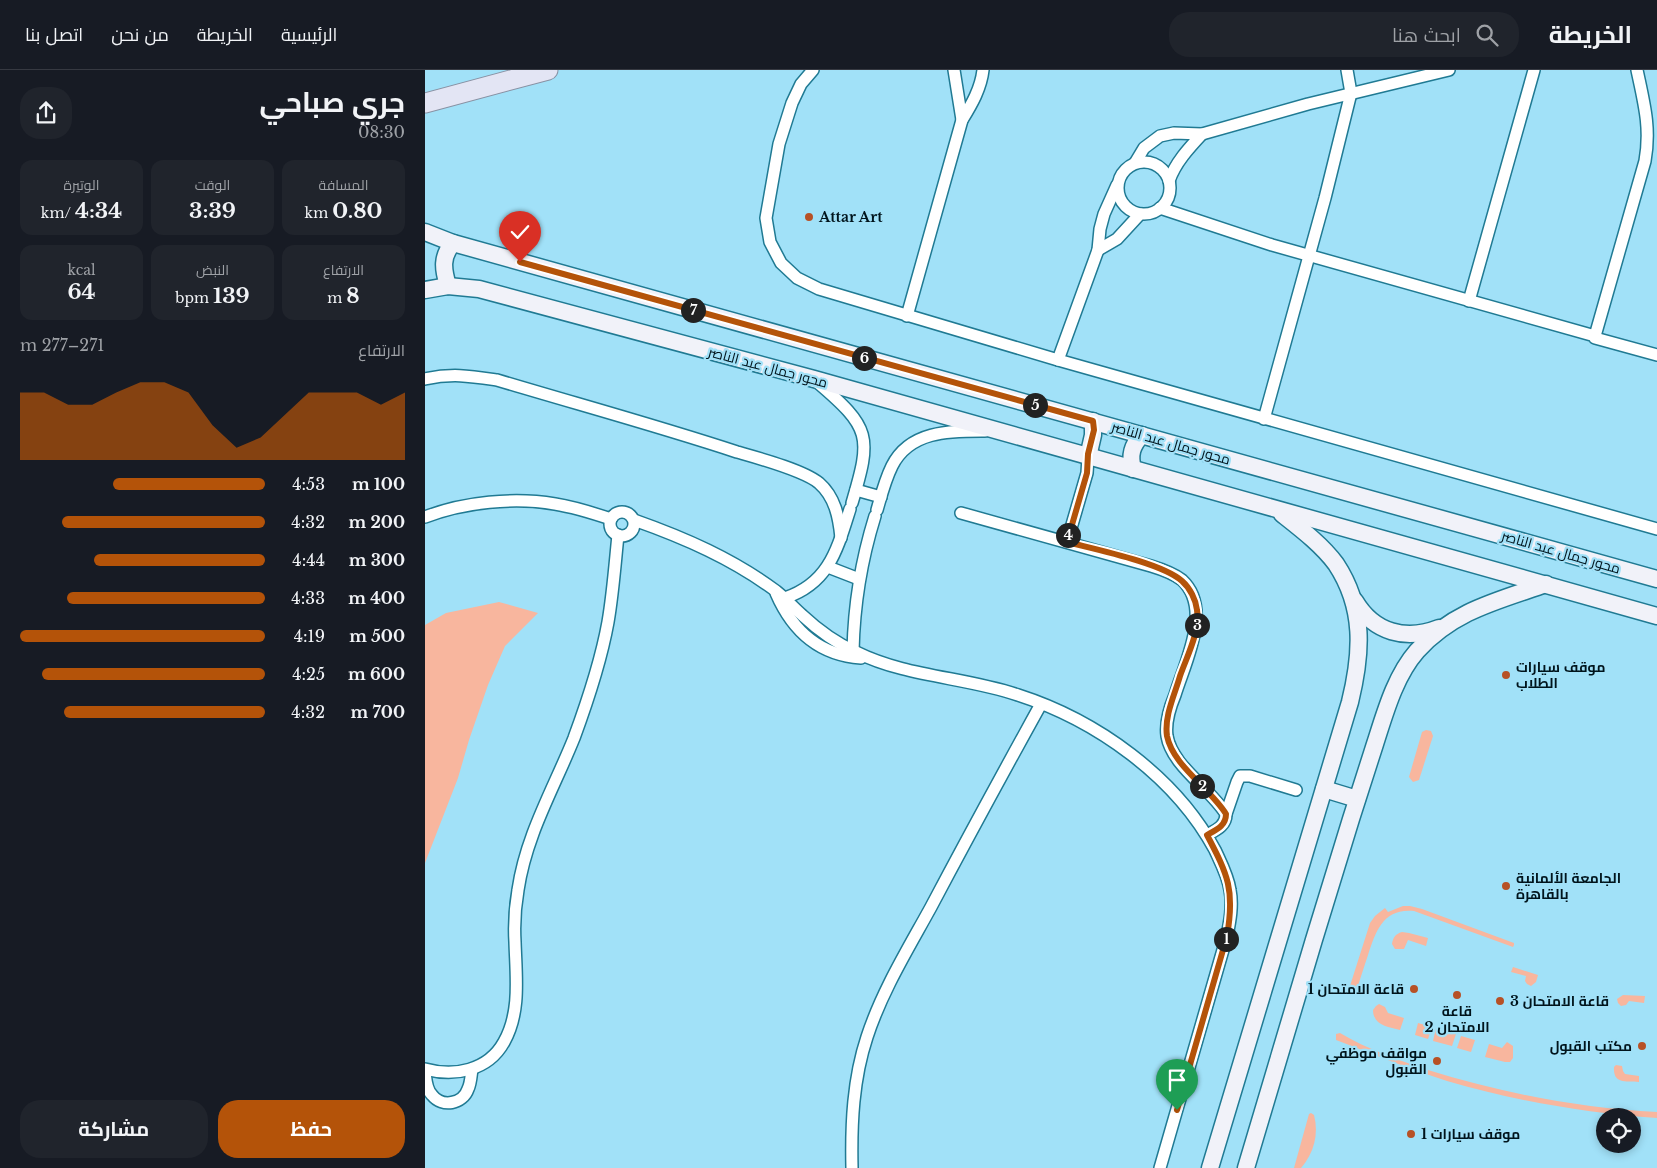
<!DOCTYPE html>
<html lang="ar">
<meta charset="utf-8">
<style>
body{margin:0;font-family:"Libre Baskerville",Cairo,serif;background:#20242c;color:#f1f3f6;direction:rtl;height:100vh;display:flex;flex-direction:column;font-size:19px;white-space:nowrap}
*{box-sizing:border-box;margin:0}
p{font-size:16px;color:#9ea1a6}
.icon{flex:none;width:28px;height:28px;fill:none;stroke:currentColor;stroke-width:2;stroke-linecap:round;stroke-linejoin:round}
.map{position:relative;flex:1;overflow:hidden;direction:ltr}
.panel{display:flex;flex-direction:column;background:#171b24;width:425px}
.panel>*{flex:none}
.buttons{position:absolute;left:1171px;top:1038px;display:grid;gap:10px}
.buttons a{display:grid;place-items:center;width:45px;height:45px;border-radius:50%;background:#171b24;box-shadow:0 2px 8px #0003;font-size:25px}
.pin{position:absolute;display:grid;place-items:center;width:42px;height:42px;color:#fff;margin:-51px -21px;border-radius:50% 50% 50% 0;rotate:-45deg;box-shadow:0 0 5px #0007}
.pin .icon{rotate:45deg}
.km{position:absolute;width:25px;height:25px;margin:-12px;border-radius:50%;background:#222;color:#fff;font-size:14px;line-height:25px;text-align:center}
.round{display:grid;place-items:center;flex:none;width:52px;height:52px;border-radius:20px;background:#20242c}
.headline{display:flex;align-items:center;justify-content:space-between;height:85px;padding:0 20px}
h1{font-size:28px;font-weight:700;line-height:38px}
.figures{display:grid;grid-template-columns:repeat(3,1fr);gap:8px;height:85px;padding:5px 20px}
.figures div{display:grid;align-content:center;border-radius:12px;background:#20242c;text-align:center}
.figures b{font-size:21px;font-weight:700}
.figures small{font-size:14px;font-weight:400}
.figures p{font-size:14px}
.chart{height:140px;padding:10px 20px}
.chart p{display:flex;justify-content:space-between}
.chart svg{width:100%;height:90px;margin-top:5px;fill:#b45309;opacity:.7}
.cta{display:flex;gap:10px;margin-top:auto;padding:10px 20px}
.cta a{flex:1;height:58px;border-radius:20px;background:#b45309;color:#fff;font-size:20px;font-weight:700;line-height:58px;text-align:center}
.cta a+a{background:#20242c;color:#f1f3f6}
ul{padding:0 20px;list-style:none;font-size:16px}
li{display:grid;grid-template-columns:80px 60px 1fr;align-items:center;height:38px}
li i{height:12px;border-radius:6px;background:#b45309}
header{display:flex;align-items:center;gap:30px;box-sizing:border-box;height:70px;padding:0 25px;background:#171b24;border-bottom:1px solid #363941}
header strong{font-size:24px}
nav{display:flex;gap:28px;margin-inline-start:auto;font-size:18px}
.search{width:350px;height:45px;background:#20242c;display:flex;align-items:center;gap:12px;box-sizing:border-box;padding:0 18px;border-radius:20px;color:#9ea1a6;font-size:19px}
main{display:flex;flex:1;min-height:0}
.map>svg:first-child{display:block}
</style>
<header>
<strong>الخريطة</strong>
<div class="search"><svg class="icon" aria-label="search" viewBox="0 0 24 24"><circle cx="10" cy="10" r="6"/><path d="M15 15l6 6"/></svg>ابحث هنا</div>
<nav><a>الرئيسية</a><a>الخريطة</a><a>من نحن</a><a>اتصل بنا</a></nav>
</header>
<main>
<div class="map">
<svg width="1232" height="1098" viewBox="0 0 1232 1098">
<rect width="100%" height="100%" fill="#a1e1f8"/>
<g fill="#f8b69e">
<path d="M74,532L113,543L80,576L63,615L44,670L33,708L0,793V555L21,543Z"/>
<path d="M1001,660L1006,661L1008,666L994,710L988,712L984,707L997,662Z"/>
<path d="M978,836H985L997,839L1089,873V875L1088,877L989,841C958,838 951,861 943,885C939,897 935,909 931,922H926L924,919L945,853L950,846L960,838L963,842Z"/>
<path d="M977,862L984,863L1003,868L1001,876L983,870L979,879H970L967,874C968,868 970,864 977,862Z"/>
<path d="M1088,897L1113,905L1111,912L1106,916L1102,914L1100,911L1101,906L1086,902Z"/>
<path d="M1198,925L1220,926L1219,933L1204,931L1201,935L1196,936L1193,933L1192,929Z"/>
<path d="M954,934L960,937L963,943L979,948L975,960C963,957 948,955 948,940L951,936Z"/>
<path d="M993,953L1007,957L1003,969L990,965Z"/>
<path d="M1011,958L1031,964L1027,976L1008,971Z"/>
<path d="M915,963C942,979 973,990 1003,1000C1077,1023 1155,1038 1232,1042V1048C1161,1043 1090,1031 1022,1011C984,999 948,984 911,970V964Z"/>
<path d="M1036,966L1050,970L1046,982L1032,978Z"/>
<path d="M1082,972L1088,976V988L1085,992H1080L1060,987L1064,974L1077,978Z"/>
<path d="M1191,995L1197,996L1198,1001L1200,1004L1214,1006V1012C1200,1011 1188,1014 1189,997Z"/>
<path d="M886,1043L889,1045C894,1064 889,1083 876,1098H869L884,1044Z"/>
</g>
<g fill="none" stroke-linecap="round" stroke-linejoin="round">
<defs>
<g id="street">
<path d="M388,0L376,14L367,33L354,74L341,148L345,172L356,193L372,208L394,219L633,290L1232,459"/>
<path d="M529,0L537,50"/>
<circle cx="719" cy="118" r="26"/>
<path d="M710,93L719,78L735,66L749,63L777,64L883,34L1024,0"/>
<path d="M744,111C750,93 764,78 777,64"/>
<path d="M735,138L847,175L1170,266V268L1232,285"/>
<path d="M673,180L692,169L715,144"/>
<path d="M1044,231L1109,0"/>
<path d="M482,246L537,50C547,34 556,18 558,0"/>
<path d="M1170,266L1220,91C1226,58 1219,33 1212,0"/>
<path d="M633,290L673,180L675,159L679,144L692,115"/>
<path d="M0,309C27,303 45,306 72,310C152,334 233,356 312,382C333,388 378,400 394,413C410,427 414,447 416,468"/>
<path d="M392,312C446,358 447,366 427,433"/>
<path d="M839,349L900,128L926,23L922,0"/>
<path d="M431,420L456,427"/>
<path d="M452,440C456,426 460,410 467,396C485,360 526,361 560,361"/>
<circle cx="197" cy="454" r="12"/>
<path d="M536,443L726,496C736,499 748,503 757,510C788,539 760,592 750,625C745,637 740,652 742,666C747,696 785,718 801,744C801,756 791,760 782,765"/>
<path d="M0,447C39,432 89,427 130,434C149,437 168,443 186,449"/>
<path d="M209,450C260,468 308,489 351,521C361,529 368,537 377,545C393,560 411,573 431,582C481,607 540,607 593,625C671,650 750,706 790,780C796,793 803,806 805,820C808,835 805,851 802,866L735,1098"/>
<path d="M642,472L662,403L663,387"/>
<path d="M403,497L434,509"/>
<path d="M351,523C367,560 393,585 436,588"/>
<path d="M360,528C404,513 412,480 425,439"/>
<path d="M428,581C429,534 436,491 450,446"/>
<path d="M801,744L812,712L815,706H825L871,720"/>
<path d="M0,999C29,1007 63,1001 79,972C96,942 91,906 90,872C89,855 90,837 93,820C101,765 129,718 149,668C163,630 176,591 183,552C188,523 190,494 193,465"/>
<path d="M0,1002C1,1010 1,1019 7,1025C17,1038 38,1034 43,1019C46,1013 46,1005 47,999"/>
<path d="M427,1098C426,1054 428,1009 442,967C457,921 483,879 506,837C542,769 579,701 616,634"/>
</g>
<g id="secondary">
<path d="M0,162L28,173L1232,509"/>
<path d="M23,216C18,199 16,187 28,173"/>
<path d="M0,220L23,216L54,219L389,309L1232,546"/>
<path d="M663,387L668,365V351"/>
<path d="M708,399C704,385 707,375 717,365"/>
<path d="M930,531C949,563 981,571 1014,558"/>
<path d="M899,719L932,729"/>
<path d="M785,1098L925,632C937,583 940,538 911,494C897,475 876,459 857,444"/>
<path d="M821,1098C855,982 890,865 926,749C934,724 942,699 950,674C960,643 970,606 992,581C1028,541 1072,531 1121,514"/>
</g>
<path id="primary" d="M0,33L123,0"/>
</defs>
<use href="#street" stroke="#207a93" stroke-width="14"/>
<use href="#secondary" stroke="#207a93" stroke-width="19"/>
<use href="#primary" stroke="#8891a3" stroke-width="21"/>
<use href="#street" stroke="#fff" stroke-width="11"/>
<use href="#secondary" stroke="#f1f2f9" stroke-width="16"/>
<use href="#primary" stroke="#e3e5f4" stroke-width="19"/>
</g>
<g fill="none" stroke-linecap="round" stroke-linejoin="round">
<defs>
<path id="route" d="M95,192L668,351L669,360L663,384L662,403L642,472C669,479 737,493 757,511C765,518 771,530 772,540C775,562 762,586 755,606C750,624 739,646 742,666C748,696 785,718 801,744C801,756 791,760 782,765C803,805 810,820 802,866L752,1040"/>
</defs>
<use href="#route" stroke="#fff" stroke-width="10"/>
<use href="#route" stroke="#b45309" stroke-width="6"/>
</g>
<g fill="#b75126" stroke="#a1e1f8" stroke-width="2">
<circle cx="384" cy="147" r="5"/>
<circle cx="1081" cy="605" r="5"/>
<circle cx="1081" cy="816" r="5"/>
<circle cx="989" cy="919" r="5"/>
<circle cx="1032" cy="925" r="5"/>
<circle cx="1075" cy="931" r="5"/>
<circle cx="1217" cy="976" r="5"/>
<circle cx="1012" cy="991" r="5"/>
<circle cx="986" cy="1064" r="5"/>
</g>
<g text-anchor="middle" dominant-baseline="central" stroke-width="4.5" stroke-linejoin="round" paint-order="stroke">
<g font-size="14" font-weight="bold" fill="#00141c" stroke="#a1e1f8" text-anchor="start">
<text x="394" y="147">Attar Art</text>
<text x="1091" y="597">موقف سيارات<tspan x="1091" dy="16">الطلاب</tspan></text>
<text x="1091" y="808">الجامعة الألمانية<tspan x="1091" dy="16">بالقاهرة</tspan></text>
<text x="979" y="919" text-anchor="end">قاعة الامتحان 1</text>
<text x="1085" y="931">قاعة الامتحان 3</text>
<text x="1032" y="941" text-anchor="middle">قاعة<tspan x="1032" dy="16">الامتحان 2</tspan></text>
<text x="1207" y="976" text-anchor="end">مكتب القبول</text>
<text x="1002" y="983" text-anchor="end">مواقف موظفي<tspan x="1002" dy="16">القبول</tspan></text>
<text x="996" y="1064">موقف سيارات 1</text>
</g>
<g font-size="14" fill="#00141c" stroke="#a1e1f8">
<text transform="translate(343 297) rotate(15)">محور جمال عبد الناصر</text>
<text transform="translate(746 373) rotate(16)">محور جمال عبد الناصر</text>
<text transform="translate(1136 482) rotate(16)">محور جمال عبد الناصر</text>
</g>
</g>
</svg>
<div class="buttons">
<a><svg class="icon" aria-label="locate" viewBox="0 0 24 24"><circle cx="12" cy="12" r="6"/><path d="M12 2v4M12 18v4M2 12h4M18 12h4"/></svg></a>
</div>
<div class="pin" style="left:752px;top:1040px;background:#1e9e55"><svg class="icon" aria-label="arrive" viewBox="0 0 24 24"><path d="M6 21V4h12l-3 4 3 4H6"/></svg></div>
<div class="pin" style="left:95px;top:192px;background:#d93025"><svg class="icon" aria-label="check" viewBox="0 0 24 24"><path d="M5 12l5 5 9-10"/></svg></div>
<b class="km" style="left:801px;top:869px">1</b>
<b class="km" style="left:777px;top:716px">2</b>
<b class="km" style="left:772px;top:555px">3</b>
<b class="km" style="left:643px;top:465px">4</b>
<b class="km" style="left:610px;top:335px">5</b>
<b class="km" style="left:439px;top:288px">6</b>
<b class="km" style="left:268px;top:240px">7</b>
</div>
<section class="panel">
<div class="headline"><div><h1>جري صباحي</h1><p>08:30</p></div><a class="round"><svg class="icon" aria-label="share" viewBox="0 0 24 24"><path d="M12 15V3M7 8l5-5 5 5M5 13v7h14v-7"/></svg></a></div>
<div class="figures">
<div><p>المسافة</p><b>0.80<small> km</small></b></div>
<div><p>الوقت</p><b>3:39</b></div>
<div><p>الوتيرة</p><b>4:34<small> /km</small></b></div>
</div>
<div class="figures">
<div><p>الارتفاع</p><b>8<small> m</small></b></div>
<div><p>النبض</p><b>139<small> bpm</small></b></div>
<div><p>kcal</p><b>64</b></div>
</div>
<div class="chart"><p><span>الارتفاع</span>271–277 m</p>
<svg viewBox="0 0 160 44" preserveAspectRatio="none"><path d="M0 44V11L10 11L20 17L30 17L40 11L50 6L60 6L70 11L80 27L90 38L100 33L110 22L120 11L130 11L140 11L150 17L160 11V44z"/></svg>
</div>
<ul>
<li><b>100 m</b>4:53<i style="width:62%"></i></li>
<li><b>200 m</b>4:32<i style="width:83%"></i></li>
<li><b>300 m</b>4:44<i style="width:70%"></i></li>
<li><b>400 m</b>4:33<i style="width:81%"></i></li>
<li><b>500 m</b>4:19<i style="width:100%"></i></li>
<li><b>600 m</b>4:25<i style="width:91%"></i></li>
<li><b>700 m</b>4:32<i style="width:82%"></i></li>
</ul>
<div class="cta"><a>حفظ</a><a>مشاركة</a></div>
</section>
</main>
